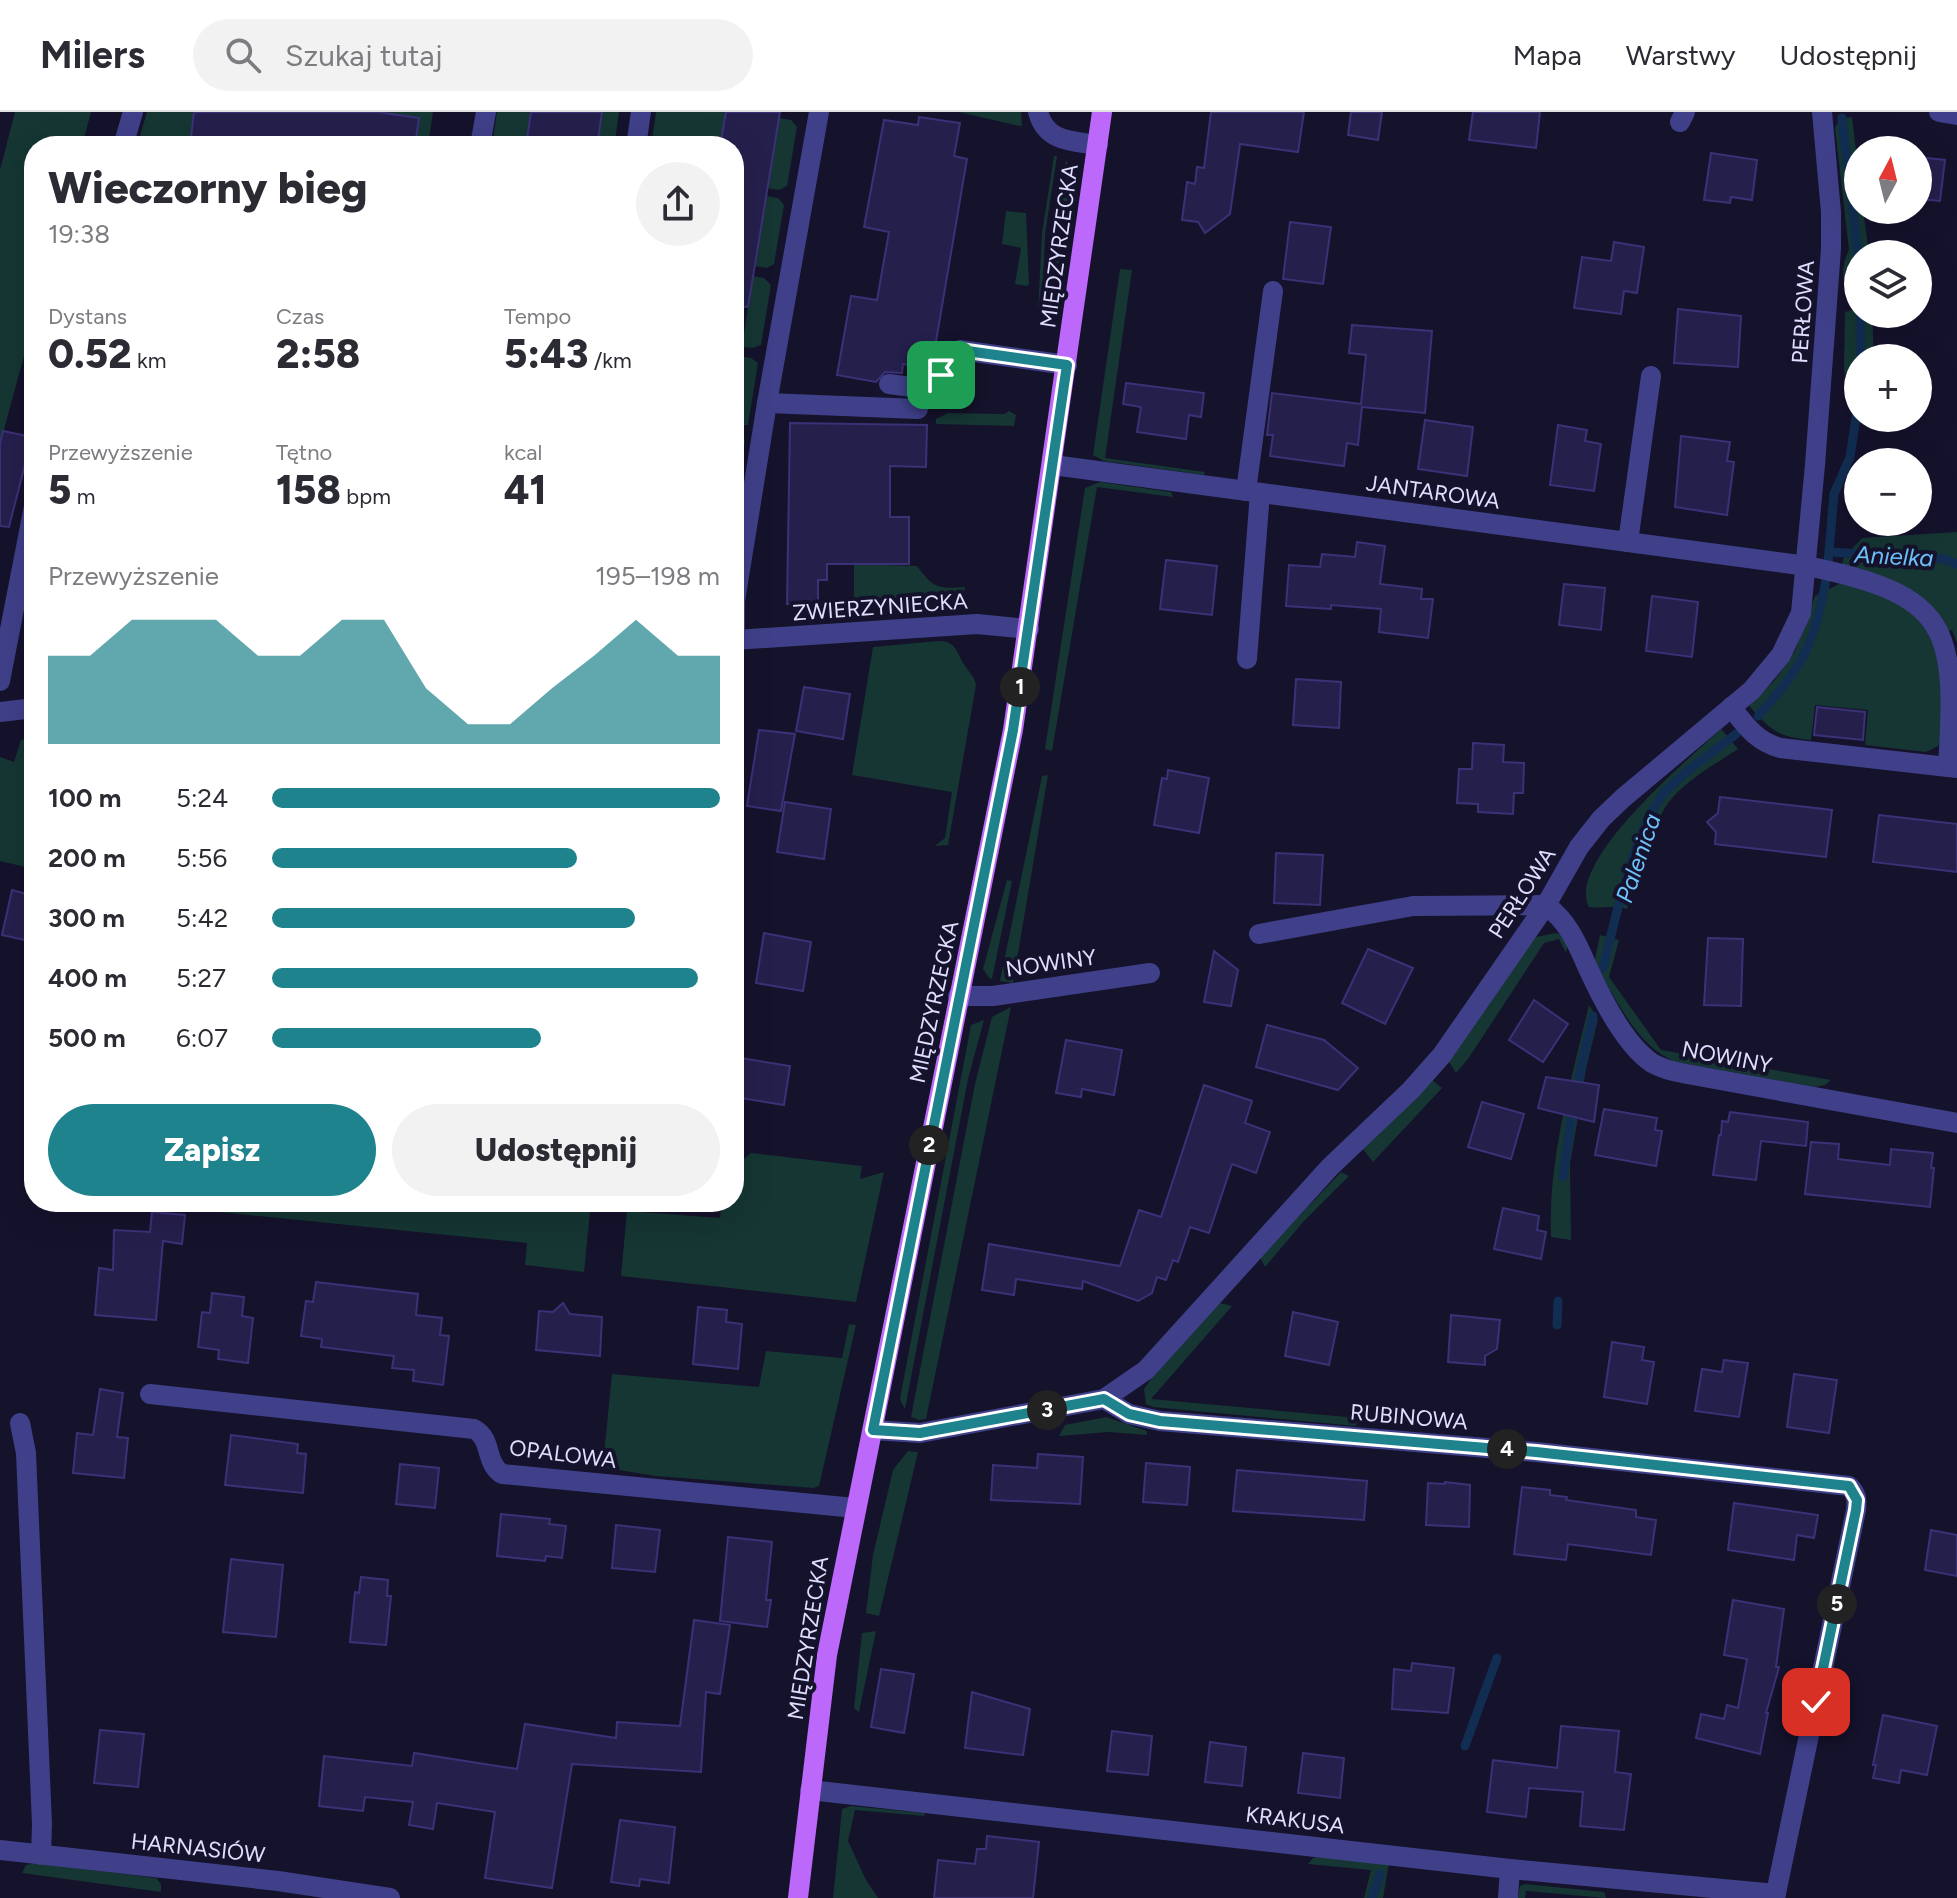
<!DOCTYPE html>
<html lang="pl">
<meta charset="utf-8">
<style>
body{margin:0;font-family:Figtree,sans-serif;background:#f2f2f3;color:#2b2b33;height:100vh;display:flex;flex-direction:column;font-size:30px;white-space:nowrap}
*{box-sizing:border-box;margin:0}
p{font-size:26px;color:#7c7c81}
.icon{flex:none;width:44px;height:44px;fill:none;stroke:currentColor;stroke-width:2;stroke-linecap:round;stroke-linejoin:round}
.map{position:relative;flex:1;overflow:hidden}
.details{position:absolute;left:24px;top:24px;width:720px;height:1076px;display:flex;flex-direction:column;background:#fff;border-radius:32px;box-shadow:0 8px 32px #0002}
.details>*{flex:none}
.needle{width:52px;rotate:7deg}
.tools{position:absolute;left:1844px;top:24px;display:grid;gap:16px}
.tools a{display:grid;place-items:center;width:88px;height:88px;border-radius:50%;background:#fff;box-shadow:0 8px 32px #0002;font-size:40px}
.pin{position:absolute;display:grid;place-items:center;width:68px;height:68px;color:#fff;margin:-34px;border-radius:16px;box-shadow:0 4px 12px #0006}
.km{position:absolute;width:40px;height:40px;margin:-20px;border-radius:50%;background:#222;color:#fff;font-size:22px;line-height:40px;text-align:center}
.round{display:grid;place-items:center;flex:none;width:84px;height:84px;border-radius:42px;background:#f2f2f3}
.headline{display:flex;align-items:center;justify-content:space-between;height:136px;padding:0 24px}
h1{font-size:44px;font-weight:800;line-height:60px}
.figures{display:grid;grid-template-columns:repeat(3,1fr);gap:12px;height:136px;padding:8px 24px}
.figures div{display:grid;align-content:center}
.figures b{font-size:40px;font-weight:800}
.figures small{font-size:22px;font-weight:400}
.figures p{font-size:22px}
.chart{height:224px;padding:16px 24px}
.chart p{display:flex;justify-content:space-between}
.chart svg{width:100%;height:144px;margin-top:8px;fill:#1e838c;opacity:.7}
.button{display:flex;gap:16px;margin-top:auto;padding:16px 24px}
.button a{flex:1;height:92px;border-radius:48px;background:#1e838c;color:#fff;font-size:32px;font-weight:800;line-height:92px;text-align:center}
.button a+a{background:#f2f2f3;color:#2b2b33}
ul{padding:0 24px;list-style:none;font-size:26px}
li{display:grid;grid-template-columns:128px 96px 1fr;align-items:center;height:60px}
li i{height:20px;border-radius:10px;background:#1e838c}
header{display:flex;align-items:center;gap:48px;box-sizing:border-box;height:112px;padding:0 40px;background:#fff;border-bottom:2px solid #e1e1e2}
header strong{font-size:38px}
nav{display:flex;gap:44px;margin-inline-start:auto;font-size:28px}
.search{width:560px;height:72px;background:#f2f2f3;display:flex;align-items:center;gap:20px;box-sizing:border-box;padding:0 28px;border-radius:44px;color:#7c7c81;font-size:30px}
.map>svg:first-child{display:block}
</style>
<header>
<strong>Milers</strong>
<div class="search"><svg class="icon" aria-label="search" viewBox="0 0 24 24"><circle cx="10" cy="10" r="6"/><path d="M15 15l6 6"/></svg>Szukaj tutaj</div>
<nav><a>Mapa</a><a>Warstwy</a><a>Udostępnij</a></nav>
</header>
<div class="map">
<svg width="1957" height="1786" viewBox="0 0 1957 1786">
<rect width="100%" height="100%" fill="#15122c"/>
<g fill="#153633">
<path d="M15,0H91L82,34H34V207L0,332V58Z"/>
<path d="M147,0H194L191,25L257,34H137Z"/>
<path d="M378,0H433L428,34H415L419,6Z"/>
<path d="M497,0H531L526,34H492Z"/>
<path d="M602,0H619L615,29L608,27L607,34H597Z"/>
<path d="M656,0H726L720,34H651Z"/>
<path d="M959,0H1021L1022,14L1015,13Z"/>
<path d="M1852,5L1858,55V98H1863L1869,142H1858V178H1848C1840,167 1843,149 1849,138L1835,16L1840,7Z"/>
<path d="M779,6L791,8L797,15L787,74L779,78L767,76Z"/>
<path d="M1054,44H1057L1045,122L1042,202L1038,201L1042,121Z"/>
<path d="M1066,48L1073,64L1059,164H1053L1055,123Z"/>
<path d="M766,84L778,86L784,93L774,152L767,156L755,154Z"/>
<path d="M1006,99L1026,101L1029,172L1027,174L1015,172L1021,136L1002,132Z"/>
<path d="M1120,157L1132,158L1105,346L1205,360L1204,363L1104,349L1093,343Z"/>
<path d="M753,164L764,166L771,173L761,233L753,236L742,235Z"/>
<path d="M1858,196V202H1872L1874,246H1858V267L1845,264L1844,257L1845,200Z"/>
<path d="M740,244L751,246L758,251L748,313L734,314V285Z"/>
<path d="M1009,299L1016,303L1014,314L936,312V307L948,301L1004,302Z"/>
<path d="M734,323H740L745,328L734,390Z"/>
<path d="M1100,370L1171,380L1173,385L1097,375L1052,639L1045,637L1085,376Z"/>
<path d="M1957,420V531L1952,518L1938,526L1943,624L1938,634L1926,640L1865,633L1868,598L1815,593L1811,628C1777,625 1771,618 1749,594L1774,569L1795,539L1815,484L1839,472L1843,447L1862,426Z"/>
<path d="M854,452L917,454C933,476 938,477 965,475L963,486L854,495Z"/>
<path d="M938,529C958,529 956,542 966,555C971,563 974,564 976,573L948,733L935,734L945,726L952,680L852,663L873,535Z"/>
<path d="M1721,617L1738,637C1715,652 1690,666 1672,686C1652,709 1636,767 1627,797C1613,792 1603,797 1589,795C1565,750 1690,646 1721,617Z"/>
<path d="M34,625V757L0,749V645L14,650L21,628Z"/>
<path d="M1048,663L1013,871L1000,869L1042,664Z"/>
<path d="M1007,768L1012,769L992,867L989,866L983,857Z"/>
<path d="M1556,821L1562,823L1568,831L1566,841L1559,827L1544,831L1468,947L1456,961L1448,948L1529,832L1536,825Z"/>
<path d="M1600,823L1619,828L1609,865L1661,938L1831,968L1825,973L1815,975L1677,950C1638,936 1619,891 1598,858L1595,847Z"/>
<path d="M1589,893L1598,907L1586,957L1570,1052L1571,1128L1551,1125C1548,1047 1571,969 1589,893Z"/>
<path d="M1011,895L926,1307L919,1308L911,1305L975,972L992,905Z"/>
<path d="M984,908L968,967L905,1297L900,1288L901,1281L971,913Z"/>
<path d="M1431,967L1442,976L1373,1050L1363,1037Z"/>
<path d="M751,1041L862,1054L860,1067L884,1060L856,1190L621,1164L627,1099L720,1106L722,1090H734V1055Z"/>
<path d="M1341,1060L1349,1064L1304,1109L1265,1155L1260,1145Z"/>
<path d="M120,1090H591L584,1160L525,1153L527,1131Z"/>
<path d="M1220,1191L1232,1194L1151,1287L1358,1306L1356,1314L1153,1295L1146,1292L1144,1277L1151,1267Z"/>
<path d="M849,1212L856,1213L819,1374L813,1376L656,1364L606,1356L603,1353L612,1262L759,1275L766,1239L842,1246Z"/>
<path d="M1106,1305L1147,1319V1323L1109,1320L1059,1324L1065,1313Z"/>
<path d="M908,1339L918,1340L879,1504L866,1501L873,1443L893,1358Z"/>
<path d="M876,1519L859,1600L854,1596L862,1521Z"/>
<path d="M851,1694L924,1701L925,1704L855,1698L848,1729L866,1768L878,1786H833L842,1697Z"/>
<path d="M1322,1744L1389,1751L1383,1786H1364L1371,1758L1308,1752L1313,1746Z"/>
<path d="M34,1751L156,1766L161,1772V1780L22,1761L26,1753Z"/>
<path d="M1525,1772L1604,1780L1606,1786L1526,1779L1525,1786H1518L1520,1774Z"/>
</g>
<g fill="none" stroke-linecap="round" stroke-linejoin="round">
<g stroke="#112d51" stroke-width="9">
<path d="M1842,6L1858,142"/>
<path d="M1860,202L1861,246"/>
<path d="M1830,440L1944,447L1957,452"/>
<path d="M1828,451L1834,382L1850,345L1858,292"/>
<path d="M1758,604C1802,556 1814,533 1826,468"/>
<path d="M1603,856C1614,811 1635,715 1664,681C1679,663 1716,638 1736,622"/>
<path d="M1576,979L1593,904"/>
<path d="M1563,1065L1573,993"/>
<path d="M1557,1213L1558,1189"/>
<path d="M1465,1634L1497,1546"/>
<path d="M1372,1786L1380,1762"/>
</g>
</g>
<g fill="#251f4c" stroke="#3b3177" stroke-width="2">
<path d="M194,0H378L419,6L415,34H257L191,25Z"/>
<path d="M531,0H602L597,34H526Z"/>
<path d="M726,0H780L748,195L734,194V34H720Z"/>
<path d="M1211,0H1304L1298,40L1240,32L1230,102L1205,121L1198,110L1182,108L1187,70L1195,72L1197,55L1204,56Z"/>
<path d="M1351,0H1382L1378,28L1348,23Z"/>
<path d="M1473,0H1540L1536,36L1469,28Z"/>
<path d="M919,5L960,11L954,44L967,47L933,247L929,256L903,252L902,261L885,260L876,270L837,263L851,184L877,188L889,120L864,115L884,8L918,13Z"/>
<path d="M1711,41L1757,48L1752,88L1731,85L1730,91L1704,88Z"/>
<path d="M1918,45L1945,48L1940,89L1918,87Z"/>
<path d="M1290,110L1331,115L1323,172L1283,167Z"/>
<path d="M1614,130L1644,135L1637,181L1624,179L1621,202L1574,196L1582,145L1611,149Z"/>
<path d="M1678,197L1741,204L1738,255L1674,251Z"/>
<path d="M1352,213L1432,219L1425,301L1362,295L1358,333L1347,331L1344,354L1270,344L1273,323H1267L1272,281L1361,292L1366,243L1349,241Z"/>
<path d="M1126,271L1204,281L1201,305L1189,303L1186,327L1137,320L1141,295L1123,292Z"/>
<path d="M1425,308L1473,315L1467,364L1418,357Z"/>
<path d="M790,311L927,313L926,355L890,354V405H909V452H827V468H818V493L787,492Z"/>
<path d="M1558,313L1587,318L1585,329L1601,332L1594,379L1550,373Z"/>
<path d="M3,319L32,325L9,415L0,414V332Z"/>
<path d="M1681,324L1730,330L1727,349L1734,350L1727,403L1675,395Z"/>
<path d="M1357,430L1385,434L1380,472L1422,477L1421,487H1433L1428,526L1379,520L1381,497L1331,493V497L1286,494L1289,453L1320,455L1322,442L1355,445Z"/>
<path d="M1166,448L1217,454L1212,503L1160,497Z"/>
<path d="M1564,472L1605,476L1601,518L1559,513Z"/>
<path d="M1652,484L1698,490L1692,545L1646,539Z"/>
<path d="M1296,567L1341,570L1339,616L1293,613Z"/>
<path d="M804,575L850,582L843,627L796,619Z"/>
<path d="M1817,595L1865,600L1863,628L1814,623Z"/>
<path d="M759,618L795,622L781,699L747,694Z"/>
<path d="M1473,631L1504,633L1503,650L1524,651L1523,681H1514L1513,702L1478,700V692L1457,691L1459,657H1472Z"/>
<path d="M1168,658L1209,666L1199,721L1154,713L1162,666L1167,667Z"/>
<path d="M1720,685L1832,698L1826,745L1715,732L1716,720L1707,710L1718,701Z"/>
<path d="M785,690L831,697L824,747L777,740Z"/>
<path d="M1879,703L1957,712V760L1873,750Z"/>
<path d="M1276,741L1323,743L1320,793L1274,791Z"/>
<path d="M12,778L34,784V830L2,823Z"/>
<path d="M764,821L811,830L803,879L756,871Z"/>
<path d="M1708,826L1743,827L1741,894L1704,893Z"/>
<path d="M1368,837L1413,856L1385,912L1342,891Z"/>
<path d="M1214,839L1238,858L1231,894L1204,890Z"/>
<path d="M1534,888L1568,912L1543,950L1509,928Z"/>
<path d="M1267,913L1324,928L1358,956L1338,978L1256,955Z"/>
<path d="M1066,928L1122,938L1114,983L1082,977L1081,985L1056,981Z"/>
<path d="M734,945L790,954L784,993L734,985Z"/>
<path d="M1546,965L1599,973L1594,1010L1538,996Z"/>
<path d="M1204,973L1252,989L1245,1011L1270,1020L1256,1061L1232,1052L1209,1121L1190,1115L1178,1150L1173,1148L1166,1168L1157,1165L1152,1181L1138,1189L1083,1169L1082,1177L1016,1167L1014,1183L982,1178L989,1132L1120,1154L1139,1098L1161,1105Z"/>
<path d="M1482,990L1524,1002L1511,1047L1468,1035Z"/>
<path d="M1604,997L1657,1006L1655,1018L1662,1019L1656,1054L1595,1043Z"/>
<path d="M1730,1000L1808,1010L1806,1034L1761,1029L1756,1068L1713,1063L1719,1023H1721L1722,1009L1728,1010Z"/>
<path d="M1811,1030L1839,1032L1838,1047L1890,1053L1891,1037L1933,1041L1931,1056H1934L1930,1095L1805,1082Z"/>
<path d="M1503,1096L1539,1104L1537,1118L1546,1120L1541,1147L1494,1137Z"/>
<path d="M152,1100L185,1103L182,1132L163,1129L156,1208L95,1203L99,1156L113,1158L114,1118L150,1120Z"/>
<path d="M316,1170L418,1182L416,1203L442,1206L440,1223L449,1224L443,1273L413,1269L414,1258L392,1256L394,1244L321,1235L322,1227L301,1224L306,1189L313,1190Z"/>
<path d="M212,1181L244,1185L242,1204L253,1206L248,1251L218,1247L219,1238L198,1235L202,1200L210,1201Z"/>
<path d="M563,1191L570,1202L602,1205L600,1244L536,1238L539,1199L553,1200Z"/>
<path d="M698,1195L727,1198L726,1210L742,1212L738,1257L693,1252Z"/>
<path d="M1293,1200L1338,1210L1329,1253L1285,1244Z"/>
<path d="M1451,1203L1500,1208L1497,1237L1485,1244V1253L1448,1250Z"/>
<path d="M1612,1230L1644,1235L1642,1248L1654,1250L1647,1292L1604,1285Z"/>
<path d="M1724,1248L1748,1251L1739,1305L1695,1299L1702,1257L1722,1260Z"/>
<path d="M1794,1262L1837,1268L1829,1321L1787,1315Z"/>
<path d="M100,1277L123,1281L117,1325L128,1326L124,1366L73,1361L77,1321L93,1323Z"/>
<path d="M231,1323L298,1332L297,1341L306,1342L303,1381L225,1373Z"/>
<path d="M1038,1342L1083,1345L1080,1392L991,1388L993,1353L1037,1356Z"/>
<path d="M1146,1351L1190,1355L1187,1393L1143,1390Z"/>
<path d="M400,1352L439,1356L435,1396L396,1392Z"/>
<path d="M1237,1358L1367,1369L1364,1408L1233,1399Z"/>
<path d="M1445,1370L1470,1373L1469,1415L1426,1413L1428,1371L1445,1372Z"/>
<path d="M1522,1375L1550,1378V1383L1567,1385L1566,1388L1636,1398V1405L1656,1408L1651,1443L1568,1432L1566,1448L1514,1442Z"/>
<path d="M1734,1391L1818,1403L1814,1426L1797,1423L1794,1448L1728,1438Z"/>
<path d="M501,1402L550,1407L549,1412L566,1414L562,1446L546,1444L545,1449L497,1444Z"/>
<path d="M616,1413L660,1418L655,1460L612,1456Z"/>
<path d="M1931,1418L1957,1423V1464L1925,1458Z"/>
<path d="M728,1425L772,1430L766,1488H771L767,1515L720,1509Z"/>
<path d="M231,1447L283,1453L276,1525L223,1520Z"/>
<path d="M361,1465L388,1468L387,1484H391L386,1533L350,1530L355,1480L359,1481Z"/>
<path d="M1733,1488L1784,1497L1776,1555H1779L1766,1601H1768L1760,1642L1696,1626L1701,1602L1724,1607L1727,1593L1738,1596L1747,1547L1724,1543Z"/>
<path d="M694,1508L730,1513L720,1582L706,1580L701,1660L572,1652L552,1776L485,1766L495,1700L437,1691L433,1717L409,1713L413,1690L365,1685L363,1699L319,1694L324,1644L412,1654L414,1641L517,1657L525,1612L616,1626L617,1610L680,1614Z"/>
<path d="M1412,1551L1454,1556L1448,1601L1392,1597L1394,1557L1411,1559Z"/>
<path d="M881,1557L914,1562L904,1621L871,1615Z"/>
<path d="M972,1580L1030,1597L1023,1643L965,1636Z"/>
<path d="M1883,1603L1937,1614L1927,1663L1901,1658L1899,1671L1873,1666L1876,1653H1873Z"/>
<path d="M1561,1614L1619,1619L1615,1660L1631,1662L1624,1718L1580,1714L1583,1680L1529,1676L1526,1705L1487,1700L1493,1648L1557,1656Z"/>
<path d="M100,1618L144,1622L138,1675L94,1671Z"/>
<path d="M1112,1619L1152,1624L1148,1663L1107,1659Z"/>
<path d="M1210,1630L1246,1635L1242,1674L1205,1670Z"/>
<path d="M1303,1641L1344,1646L1340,1686L1298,1681Z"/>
<path d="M620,1708L675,1715L669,1771L640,1767L639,1774L611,1770Z"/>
<path d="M987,1724L1039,1730L1033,1786H934L938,1748L975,1752L977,1737H986Z"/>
</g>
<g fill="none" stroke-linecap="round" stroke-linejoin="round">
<g stroke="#3f4089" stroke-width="20">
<path d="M1038,0C1046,30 1071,29 1098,33"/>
<path d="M1939,0L1957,3"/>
<path d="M1680,10L1685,0"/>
<path d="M123,34L133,0"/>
<path d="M480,34L486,0"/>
<path d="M636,34L641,0"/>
<path d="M889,272L927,277L937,272C944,257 943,245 960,238L1067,253"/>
<path d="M767,291L918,297"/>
<path d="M1053,353L1807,454C1949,483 1957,514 1948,655"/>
<path d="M1246,379L1273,179"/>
<path d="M1628,430L1651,264"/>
<path d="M734,528L977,512L1029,517"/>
<path d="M735,528V489L767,291L819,0"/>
<path d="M1247,547L1260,381"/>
<path d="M0,569L34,394"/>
<path d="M1731,595C1746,614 1756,629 1780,636L1957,656"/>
<path d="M0,600L34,596"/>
<path d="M1259,822L1413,794L1546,793C1568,810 1576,829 1587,854C1600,883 1625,933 1652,951C1662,957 1675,960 1687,962L1957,1011"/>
<path d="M958,884H993L1150,861"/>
<path d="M150,1282L474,1317C493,1327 484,1350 502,1362L855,1396"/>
<path d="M1104,1287L1129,1302L1160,1309L1536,1340L1849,1374C1857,1382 1857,1388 1856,1398L1775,1786"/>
<path d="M20,1311L26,1341L42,1712L41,1743"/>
<path d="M873,1318L920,1321L1104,1287L1146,1258L1330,1055L1411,978L1442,943L1546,793L1579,735L1601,707L1623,686L1752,578L1781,543L1801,501L1815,353L1831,137V100L1822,0"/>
<path d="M810,1678L1510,1757L1776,1782"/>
<path d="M0,1738L278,1769L390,1786"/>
<path d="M1508,1786L1510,1757"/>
</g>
<path stroke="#bc68fb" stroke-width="20" d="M798,1786L827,1543L1013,618L1102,0"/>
</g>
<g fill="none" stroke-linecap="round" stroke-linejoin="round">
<defs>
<path id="route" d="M941,263C945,250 947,243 960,238L1067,253L1013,618L873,1318L920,1321L1104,1287L1129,1302L1160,1309L1536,1340L1849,1374L1857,1388L1856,1398L1816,1590"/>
</defs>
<use href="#route" stroke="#fff" stroke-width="16"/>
<use href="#route" stroke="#1e838c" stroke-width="10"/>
</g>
<g text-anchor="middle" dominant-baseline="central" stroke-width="8" stroke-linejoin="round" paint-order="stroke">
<g font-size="22" fill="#e0defe" stroke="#15122c">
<text transform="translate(1059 134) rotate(-82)">MIĘDZYRZECKA</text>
<text transform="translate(1803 200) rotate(-86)">PERŁOWA</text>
<text transform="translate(1433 380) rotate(8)">JANTAROWA</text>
<text transform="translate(880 495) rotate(-4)">ZWIERZYNIECKA</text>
<text transform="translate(1522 781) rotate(-57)">PERŁOWA</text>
<text transform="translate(1051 851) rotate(-8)">NOWINY</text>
<text transform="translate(934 890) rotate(-78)">MIĘDZYRZECKA</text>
<text transform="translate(1727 945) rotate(11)">NOWINY</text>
<text transform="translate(1409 1305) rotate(5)">RUBINOWA</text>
<text transform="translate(563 1342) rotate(7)">OPALOWA</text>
<text transform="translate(808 1526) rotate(-81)">MIĘDZYRZECKA</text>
<text transform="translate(1295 1708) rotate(7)">KRAKUSA</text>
<text transform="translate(198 1736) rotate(6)">HARNASIÓW</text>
</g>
<g font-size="24" font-style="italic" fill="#6fc2fb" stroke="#15122c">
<text transform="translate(1894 444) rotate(3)">Anielka</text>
<text transform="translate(1638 746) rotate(-71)">Palenica</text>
</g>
</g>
</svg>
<div class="tools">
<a><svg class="needle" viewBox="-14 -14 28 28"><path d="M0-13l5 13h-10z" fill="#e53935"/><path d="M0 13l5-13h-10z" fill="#7c7c81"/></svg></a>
<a><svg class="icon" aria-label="layers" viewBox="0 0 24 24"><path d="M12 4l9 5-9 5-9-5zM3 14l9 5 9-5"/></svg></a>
<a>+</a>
<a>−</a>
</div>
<div class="pin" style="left:941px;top:263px;background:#1e9e55"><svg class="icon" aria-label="arrive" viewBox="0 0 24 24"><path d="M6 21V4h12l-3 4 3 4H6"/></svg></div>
<div class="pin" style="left:1816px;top:1590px;background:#d93025"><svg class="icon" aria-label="check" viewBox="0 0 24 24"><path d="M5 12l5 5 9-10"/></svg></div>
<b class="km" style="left:1020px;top:575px">1</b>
<b class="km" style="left:929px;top:1033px">2</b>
<b class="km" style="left:1047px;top:1298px">3</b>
<b class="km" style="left:1507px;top:1337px">4</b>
<b class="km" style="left:1837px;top:1492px">5</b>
<section class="details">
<div class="headline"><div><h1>Wieczorny bieg</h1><p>19:38</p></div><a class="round"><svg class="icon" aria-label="share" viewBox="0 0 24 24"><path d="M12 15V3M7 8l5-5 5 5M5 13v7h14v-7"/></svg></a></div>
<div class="figures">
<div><p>Dystans</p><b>0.52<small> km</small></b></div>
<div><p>Czas</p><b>2:58</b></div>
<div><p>Tempo</p><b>5:43<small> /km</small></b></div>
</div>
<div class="figures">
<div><p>Przewyższenie</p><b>5<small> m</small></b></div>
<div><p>Tętno</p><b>158<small> bpm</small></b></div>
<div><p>kcal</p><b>41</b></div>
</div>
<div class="chart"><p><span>Przewyższenie</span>195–198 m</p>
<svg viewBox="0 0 160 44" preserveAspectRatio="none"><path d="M0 44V17L10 17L20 6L30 6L40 6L50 17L60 17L70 6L80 6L90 27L100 38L110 38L120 27L130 17L140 6L150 17L160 17V44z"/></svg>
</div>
<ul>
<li><b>100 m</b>5:24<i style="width:100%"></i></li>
<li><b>200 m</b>5:56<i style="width:68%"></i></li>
<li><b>300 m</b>5:42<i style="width:81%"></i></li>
<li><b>400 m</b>5:27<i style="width:95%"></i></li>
<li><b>500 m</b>6:07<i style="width:60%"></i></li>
</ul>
<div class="button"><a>Zapisz</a><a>Udostępnij</a></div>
</section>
</div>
